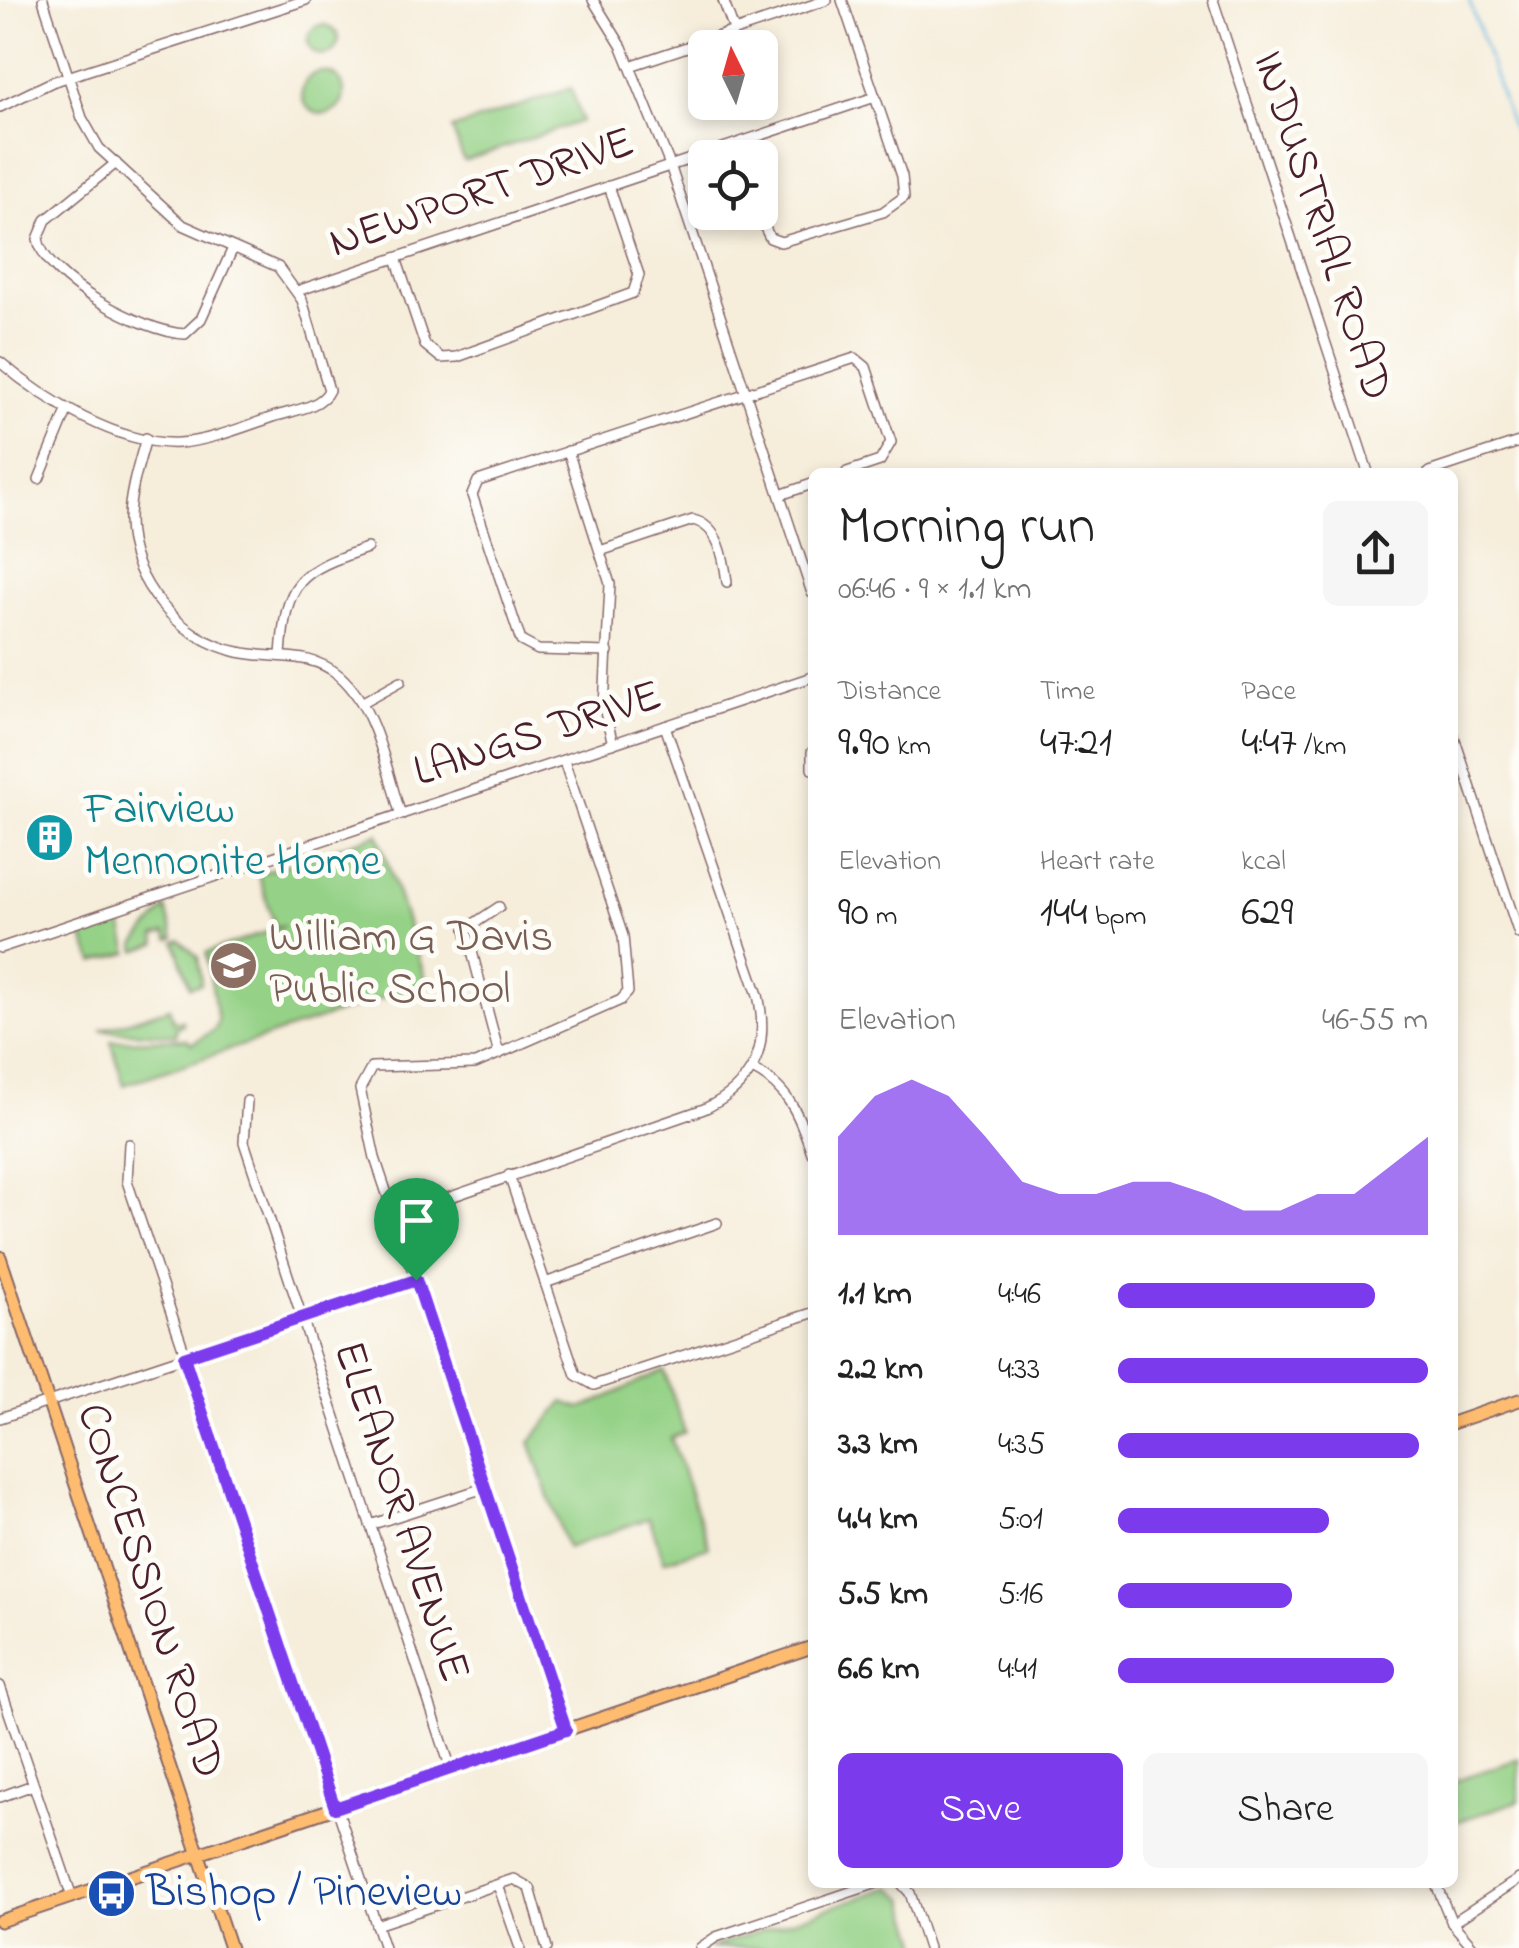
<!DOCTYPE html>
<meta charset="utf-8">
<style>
body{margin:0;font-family:"Indie Flower",sans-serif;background:#f6f6f6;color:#222;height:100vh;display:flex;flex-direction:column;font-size:38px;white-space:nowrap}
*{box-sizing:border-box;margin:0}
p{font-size:32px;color:#767676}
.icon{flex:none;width:55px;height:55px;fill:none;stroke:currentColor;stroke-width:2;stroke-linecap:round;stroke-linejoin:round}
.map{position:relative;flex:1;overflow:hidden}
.drawer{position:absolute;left:808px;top:468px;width:650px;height:1420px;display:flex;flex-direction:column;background:#fff;border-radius:15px;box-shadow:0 5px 15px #0003}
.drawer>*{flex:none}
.needle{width:65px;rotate:355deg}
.tools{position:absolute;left:688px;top:30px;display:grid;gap:20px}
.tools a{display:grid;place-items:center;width:90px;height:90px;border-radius:15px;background:#fff;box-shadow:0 5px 15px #0003;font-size:50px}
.pin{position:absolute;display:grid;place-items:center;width:85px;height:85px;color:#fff;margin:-102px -42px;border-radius:50% 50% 50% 0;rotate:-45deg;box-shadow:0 0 10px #0007}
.pin .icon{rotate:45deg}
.round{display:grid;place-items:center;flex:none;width:105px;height:105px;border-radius:15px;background:#f6f6f6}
.head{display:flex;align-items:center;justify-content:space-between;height:170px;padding:0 30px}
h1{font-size:55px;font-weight:600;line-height:75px}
.figures{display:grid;grid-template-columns:repeat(3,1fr);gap:15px;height:170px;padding:10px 30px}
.figures div{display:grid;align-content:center}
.figures b{font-size:42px;font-weight:600}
.figures small{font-size:28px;font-weight:400}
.figures p{font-size:28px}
.chart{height:280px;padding:20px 30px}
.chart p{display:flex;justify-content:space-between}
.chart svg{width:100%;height:180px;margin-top:10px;fill:#7c3aed;opacity:.7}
.action{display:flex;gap:20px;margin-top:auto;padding:20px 30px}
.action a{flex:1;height:115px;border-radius:15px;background:#7c3aed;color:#fff;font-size:40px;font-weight:600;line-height:115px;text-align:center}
.action a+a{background:#f6f6f6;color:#222}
ul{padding:0 30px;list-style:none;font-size:32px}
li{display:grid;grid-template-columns:160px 120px 1fr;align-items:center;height:75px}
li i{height:25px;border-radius:12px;background:#7c3aed}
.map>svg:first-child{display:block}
</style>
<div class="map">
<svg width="1519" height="1948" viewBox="0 0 1519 1948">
<rect width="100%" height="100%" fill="#fdfcf7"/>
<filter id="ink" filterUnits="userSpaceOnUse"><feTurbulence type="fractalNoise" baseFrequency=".01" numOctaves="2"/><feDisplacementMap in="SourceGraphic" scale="20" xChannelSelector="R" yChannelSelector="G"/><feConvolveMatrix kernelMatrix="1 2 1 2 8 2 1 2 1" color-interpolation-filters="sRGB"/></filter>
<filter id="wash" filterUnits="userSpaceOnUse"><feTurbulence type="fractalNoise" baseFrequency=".0048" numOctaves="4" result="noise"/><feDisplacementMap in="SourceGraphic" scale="40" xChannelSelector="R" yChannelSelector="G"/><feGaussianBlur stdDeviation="2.25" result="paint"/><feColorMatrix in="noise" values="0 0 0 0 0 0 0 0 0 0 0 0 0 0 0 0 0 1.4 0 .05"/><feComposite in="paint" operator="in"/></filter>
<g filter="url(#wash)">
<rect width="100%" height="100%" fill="#f6edda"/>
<g fill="#95d287" stroke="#707859" stroke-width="2.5">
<circle cx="323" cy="40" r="15"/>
<circle cx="323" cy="93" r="21"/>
<path d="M571,88L582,121L464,161L452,129Z"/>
<path d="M378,834L427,983L124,1085L111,1041L186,1039L192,1044L215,1029L218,1021L206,953L284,926H275L258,874Z"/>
<path d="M166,908L174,938L169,940L166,933L155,936L157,944L137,951L135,944Z"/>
<path d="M121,920L129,953L94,962L81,933Z"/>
<path d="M180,940L198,957L201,984L190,987L175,942Z"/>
<path d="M169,1008L174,1022L182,1020L183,1024L176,1027V1035L101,1030Z"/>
<path d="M664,1370L685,1432L671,1438L709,1547L664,1561L649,1518L567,1548L530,1442L564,1402L580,1408L591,1405Z"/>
<path d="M1519,1759V1801L1453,1823V1781Z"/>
<path d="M891,1887L905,1898L921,1948H709Z"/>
</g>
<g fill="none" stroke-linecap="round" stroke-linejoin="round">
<path stroke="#60b3dc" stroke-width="2.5" d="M1469,0L1519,148"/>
</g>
</g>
<g filter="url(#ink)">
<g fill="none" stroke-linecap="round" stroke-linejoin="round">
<defs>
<g id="minor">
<path d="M593,0L622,47L670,165L812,593"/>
<path d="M723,0L734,30"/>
<path d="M1213,0L1368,472"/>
<path d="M630,66L827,0"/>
<path d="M0,107L52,82L306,0"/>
<path d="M116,163L46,220L38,239C45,280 144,332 185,334L201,319L233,248"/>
<path d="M757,212L770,238L781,242L883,212L904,197L902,176L842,0"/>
<path d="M396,258L425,345L441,358L457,357L633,293L639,275L609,186"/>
<path d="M297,291L875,97"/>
<path d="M0,362C43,399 120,446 179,443C210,441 246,426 276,416C292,411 322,407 329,390L302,300L278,267L183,225L99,148L82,118L43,0"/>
<path d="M146,438C139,463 129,494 129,520C129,582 180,640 238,652C274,660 310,650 340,676C377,709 386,770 401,815"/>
<path d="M568,451L610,584L604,708L613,744"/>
<path d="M1429,472L1519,442"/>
<path d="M39,479L67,411"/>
<path d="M780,495L812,484"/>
<path d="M603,550L693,520C719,526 724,558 727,582"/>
<path d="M608,652L538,650L521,641L472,495L478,481L855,358L866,367L891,442L880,461L847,472"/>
<path d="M281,655C286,580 298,572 367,548"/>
<path d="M363,702L401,681"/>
<path d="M1452,731L1519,934"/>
<path d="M812,752V769"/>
<path d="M564,761L623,936L628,992L621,1000L475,1064L372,1067L360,1089L375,1158L566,1730"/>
<path d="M0,948L812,677"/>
<path d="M499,1054L466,929L499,907"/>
<path d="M754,1070C789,1088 800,1117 812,1153"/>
<path d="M247,1101L244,1142L451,1769"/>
<path d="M129,1144L127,1181L384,1948"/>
<path d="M509,1175L576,1375L594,1385L812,1313"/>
<path d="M396,1216L704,1109C754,1086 770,1048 758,995L665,726"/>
<path d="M545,1283L717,1223"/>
<path d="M0,1418L416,1280"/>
<path d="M370,1525L484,1488"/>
<path d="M0,1686L72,1897"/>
<path d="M0,1797L33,1785"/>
<path d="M900,1882L910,1893L928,1948"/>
<path d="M1435,1882L1452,1923L1474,1948"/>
<path d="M498,1885L520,1948"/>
<path d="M1452,1923L1519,1879"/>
<path d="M376,1925L514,1879L530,1888L547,1948"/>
<path d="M700,1948L716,1937L880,1882"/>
</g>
<g id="major">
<path d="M0,1257L230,1948"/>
<path d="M1452,1423L1519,1400"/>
<path d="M0,1921L812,1647"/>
</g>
</defs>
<use href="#minor" stroke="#866768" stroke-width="12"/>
<use href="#major" stroke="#866768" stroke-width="15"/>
<use href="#minor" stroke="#fff" stroke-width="9"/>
<use href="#major" stroke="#febc70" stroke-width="11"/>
</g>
</g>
<g fill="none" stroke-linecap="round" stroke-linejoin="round" filter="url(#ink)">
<defs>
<path id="route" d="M416,1280L566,1730L335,1808L184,1357Z"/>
</defs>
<use href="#route" stroke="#fff" stroke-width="20"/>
<use href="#route" stroke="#7c3aed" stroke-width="12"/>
</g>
<defs>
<symbol id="building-disc" viewBox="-11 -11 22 22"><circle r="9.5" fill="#0f9aa8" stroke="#fdfcf7"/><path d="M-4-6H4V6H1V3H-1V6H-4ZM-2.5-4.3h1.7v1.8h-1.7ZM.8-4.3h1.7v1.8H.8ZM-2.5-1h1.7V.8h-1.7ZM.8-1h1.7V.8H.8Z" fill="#fff"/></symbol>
<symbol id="school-disc" viewBox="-11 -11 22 22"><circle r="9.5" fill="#8d6e63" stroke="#fdfcf7"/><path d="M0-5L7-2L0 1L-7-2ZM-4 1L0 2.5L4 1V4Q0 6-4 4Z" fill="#fff"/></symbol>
<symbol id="bus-disc" viewBox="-11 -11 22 22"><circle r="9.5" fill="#1a4fb4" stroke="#fdfcf7"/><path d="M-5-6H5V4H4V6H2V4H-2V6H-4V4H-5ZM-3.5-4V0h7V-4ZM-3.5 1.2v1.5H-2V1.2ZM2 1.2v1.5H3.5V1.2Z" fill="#fff"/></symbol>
</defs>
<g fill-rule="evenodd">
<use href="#building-disc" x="22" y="810" width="55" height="55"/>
<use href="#school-disc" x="206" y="938" width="55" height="55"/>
<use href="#bus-disc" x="84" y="1866" width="55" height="55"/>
</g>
<g text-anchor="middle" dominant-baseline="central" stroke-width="10" stroke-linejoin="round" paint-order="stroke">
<g font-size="45" fill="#4a1f2b" stroke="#fdfcf7">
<text transform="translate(482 194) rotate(-19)">NEWPORT DRIVE</text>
<text transform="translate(1321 226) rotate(72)">INDUSTRIAL ROAD</text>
<text transform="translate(538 735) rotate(-18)">LANGS DRIVE</text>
<text transform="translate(400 1512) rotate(72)">ELEANOR AVENUE</text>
<text transform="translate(149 1591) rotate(72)">CONCESSION ROAD</text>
</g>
<g font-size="45" fill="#0d838f" stroke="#fdfcf7" text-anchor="start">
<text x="84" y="811">Fairview<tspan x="84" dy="52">Mennonite Home</tspan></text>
</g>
<g font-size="45" fill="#785e54" stroke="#fdfcf7" text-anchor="start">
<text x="269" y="939">William G Davis<tspan x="269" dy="52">Public School</tspan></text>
</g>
<g font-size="45" fill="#164399" stroke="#fdfcf7" text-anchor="start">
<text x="146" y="1894">Bishop / Pineview</text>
</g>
</g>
</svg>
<div class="tools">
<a><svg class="needle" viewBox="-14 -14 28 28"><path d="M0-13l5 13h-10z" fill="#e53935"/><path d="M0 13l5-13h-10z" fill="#767676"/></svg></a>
<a><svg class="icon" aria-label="locate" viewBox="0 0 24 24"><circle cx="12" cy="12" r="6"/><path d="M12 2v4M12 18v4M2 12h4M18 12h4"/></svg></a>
</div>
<div class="pin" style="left:416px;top:1280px;background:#1e9e55"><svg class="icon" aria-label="arrive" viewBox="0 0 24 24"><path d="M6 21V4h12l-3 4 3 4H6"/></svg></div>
<section class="drawer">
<div class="head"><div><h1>Morning run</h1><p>06:46 · 9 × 1.1 km</p></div><a class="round"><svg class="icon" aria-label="share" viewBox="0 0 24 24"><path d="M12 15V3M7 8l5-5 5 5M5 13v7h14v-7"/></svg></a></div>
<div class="figures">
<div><p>Distance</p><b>9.90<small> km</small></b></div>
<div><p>Time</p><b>47:21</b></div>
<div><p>Pace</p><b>4:47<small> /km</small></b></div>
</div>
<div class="figures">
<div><p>Elevation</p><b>90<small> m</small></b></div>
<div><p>Heart rate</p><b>144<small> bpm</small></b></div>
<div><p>kcal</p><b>629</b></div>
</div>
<div class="chart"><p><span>Elevation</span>46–55 m</p>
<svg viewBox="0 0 160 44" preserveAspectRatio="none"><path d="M0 44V20L10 10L20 6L30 10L40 20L50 31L60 34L70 34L80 31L90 31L100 34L110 38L120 38L130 34L140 34L150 27L160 20V44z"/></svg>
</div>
<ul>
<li><b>1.1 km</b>4:46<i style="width:83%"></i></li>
<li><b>2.2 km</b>4:33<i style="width:100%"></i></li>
<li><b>3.3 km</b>4:35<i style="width:97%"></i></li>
<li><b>4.4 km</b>5:01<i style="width:68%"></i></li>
<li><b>5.5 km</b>5:16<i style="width:56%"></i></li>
<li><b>6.6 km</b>4:41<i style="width:89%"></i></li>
</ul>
<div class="action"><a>Save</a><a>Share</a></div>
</section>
</div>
